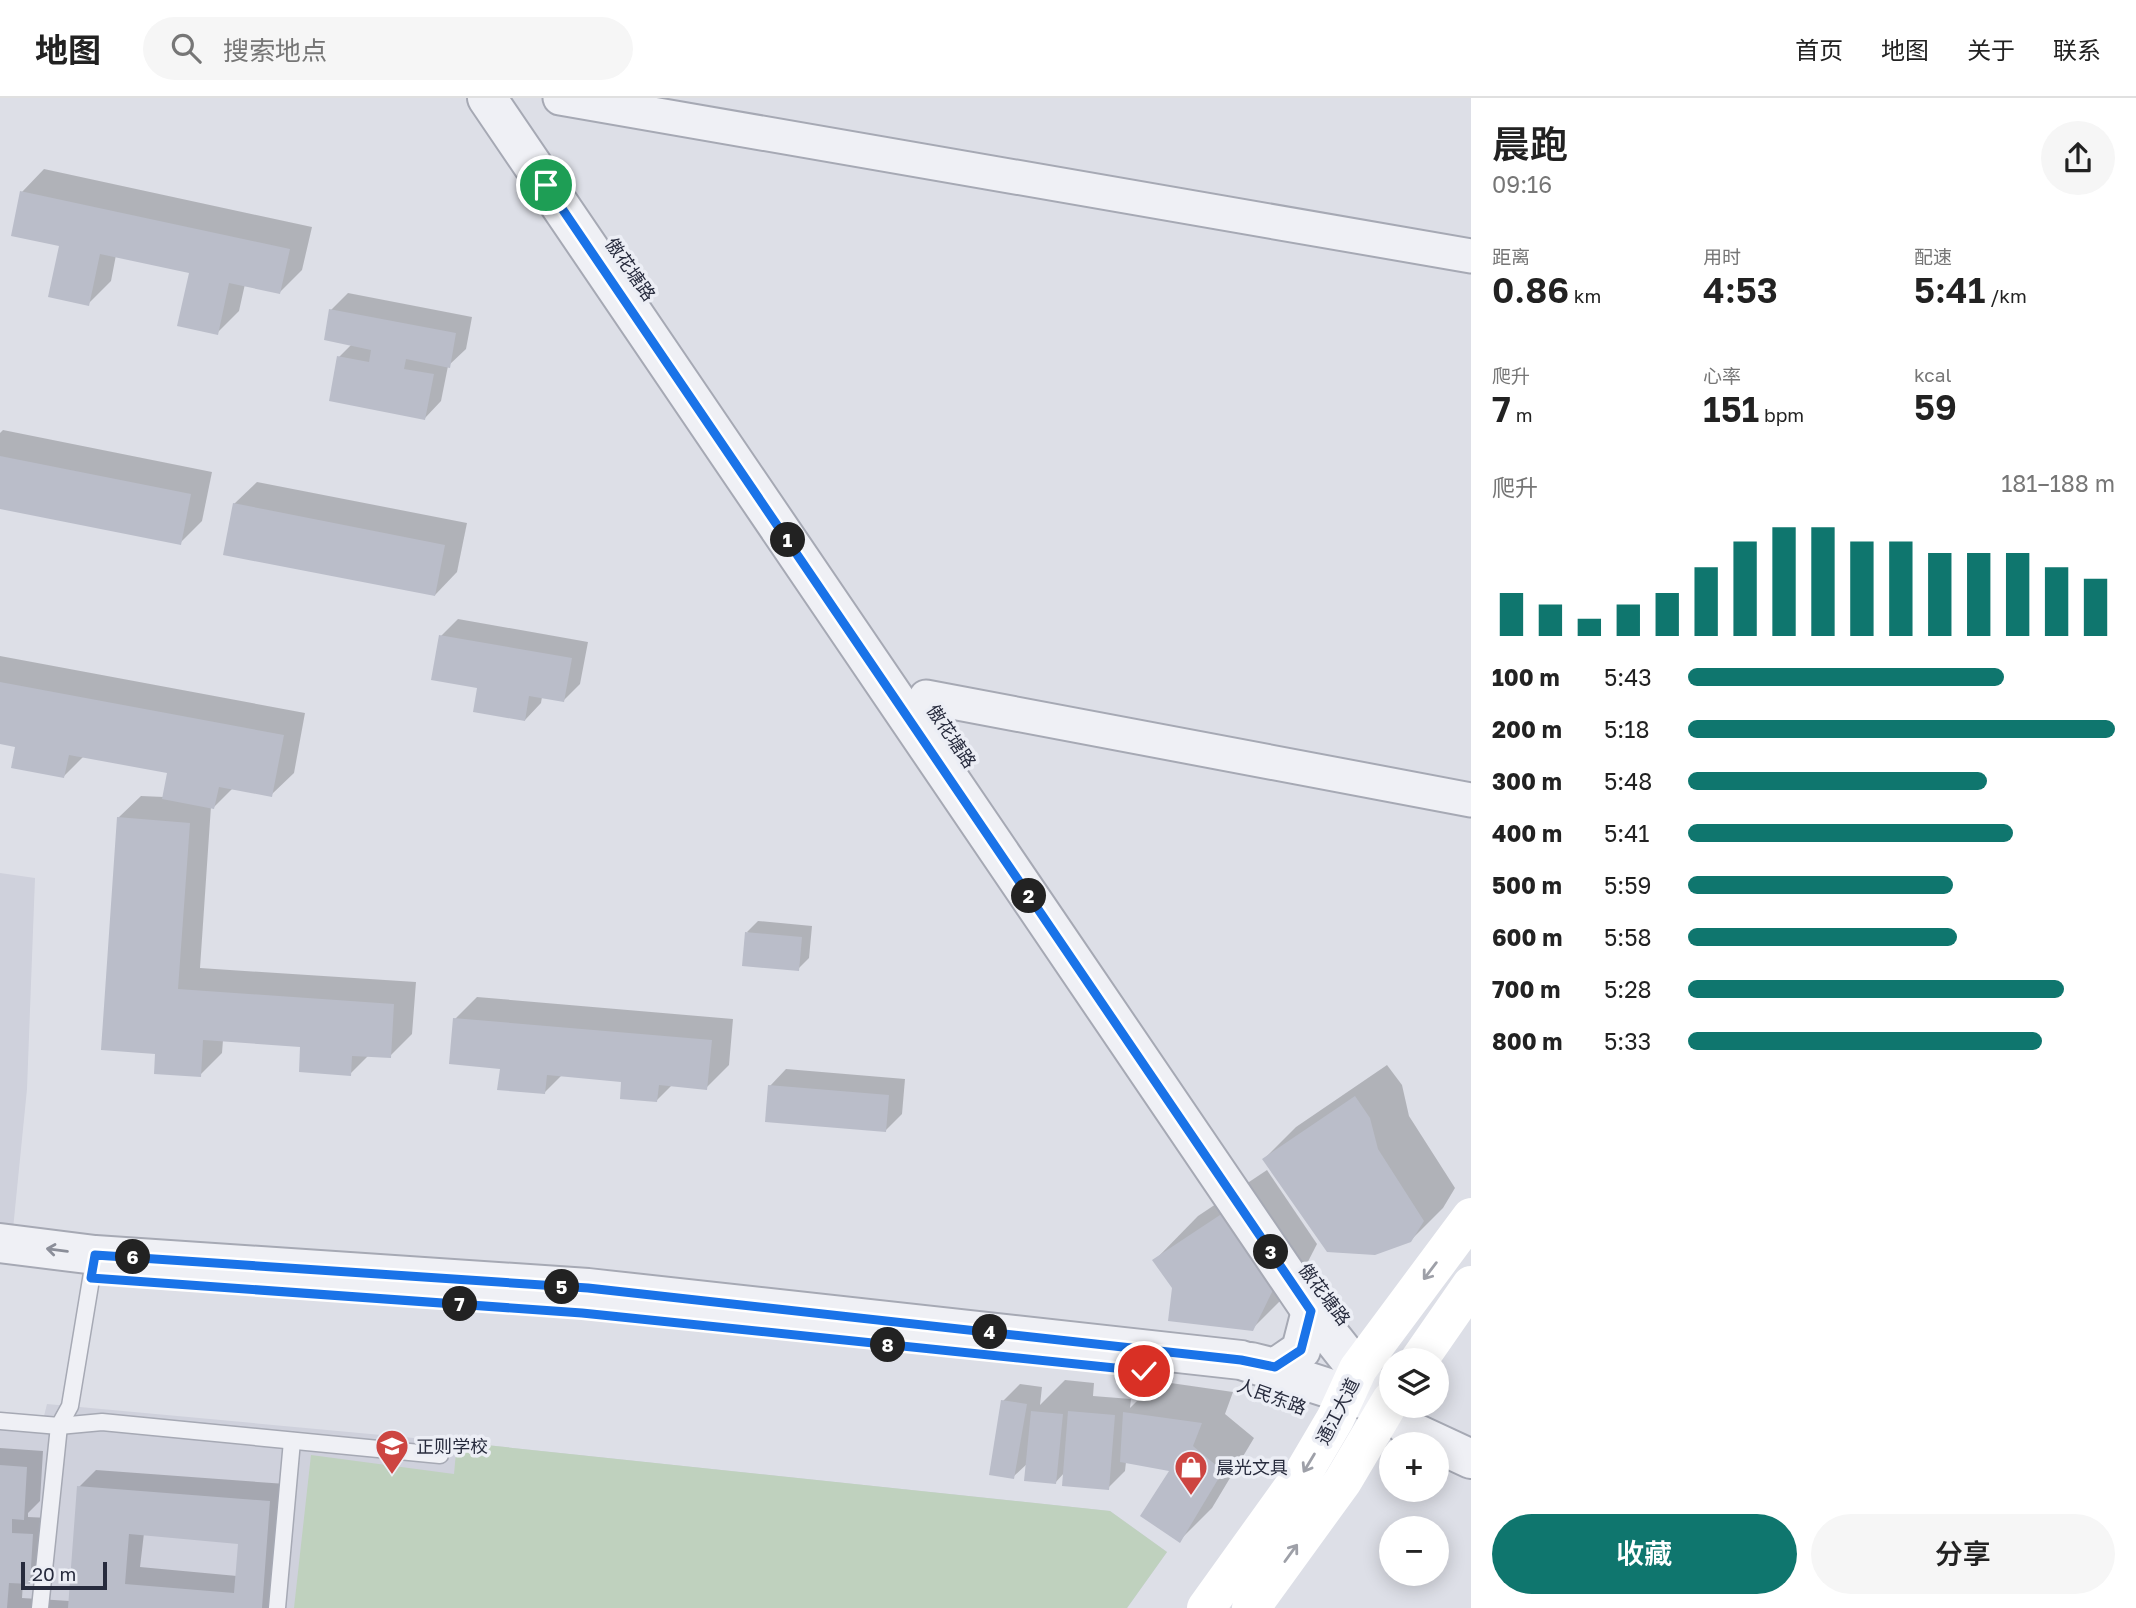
<!DOCTYPE html>
<html lang="zh">
<meta charset="utf-8">
<style>
body{margin:0;font-family:"Golos Text","Noto Sans SC",sans-serif;background:#f6f6f6;color:#222;height:100vh;display:flex;flex-direction:column;font-size:26px;white-space:nowrap}
*{box-sizing:border-box;margin:0}
p{font-size:23px;color:#767676}
.icon{flex:none;width:38px;height:38px;fill:none;stroke:currentColor;stroke-width:2;stroke-linecap:round;stroke-linejoin:round}
.map{position:relative;flex:1;overflow:hidden}
.sheet{display:flex;flex-direction:column;background:#fff;width:665px}
.sheet>*{flex:none}
.controls{position:absolute;left:1379px;top:1250px;display:grid;gap:14px}
.controls a{display:grid;place-items:center;width:70px;height:70px;border-radius:50%;background:#fff;box-shadow:0 4px 18px #0003;font-size:35px}
.scale{position:absolute;left:21px;bottom:18px;width:86px;box-sizing:border-box;padding-left:7px;border:4px solid #272b3d;border-top:0;font-size:19px;line-height:24px;white-space:nowrap;color:#272b3d;-webkit-text-stroke:5px #eceef5;paint-order:stroke}
.pin{position:absolute;display:grid;place-items:center;width:60px;height:60px;color:#fff;margin:-30px;border:4px solid #fff;border-radius:50%;box-shadow:0 2px 7px #0007}
.km{position:absolute;width:35px;height:35px;margin:-18px;border-radius:50%;background:#222;color:#fff;font-size:19px;line-height:35px;text-align:center}
.round{display:grid;place-items:center;flex:none;width:74px;height:74px;border-radius:37px;background:#f6f6f6}
.head{display:flex;align-items:center;justify-content:space-between;height:119px;padding:0 21px}
h1{font-size:38px;font-weight:600;line-height:52px}
.figures{display:grid;grid-template-columns:repeat(3,1fr);gap:10px;height:119px;padding:7px 21px}
.figures div{display:grid;align-content:center}
.figures b{font-size:35px;font-weight:600}
.figures small{font-size:19px;font-weight:400}
.figures p{font-size:19px}
.chart{height:196px;padding:14px 21px}
.chart p{display:flex;justify-content:space-between}
.chart svg{width:100%;height:126px;margin-top:7px;stroke:#0f766e;stroke-width:6}
.button{display:flex;gap:14px;margin-top:auto;padding:14px 21px}
.button a{flex:1;height:80px;border-radius:42px;background:#0f766e;color:#fff;font-size:28px;font-weight:600;line-height:80px;text-align:center}
.button a+a{background:#f6f6f6;color:#222}
ul{padding:0 21px;list-style:none;font-size:23px}
li{display:grid;grid-template-columns:112px 84px 1fr;align-items:center;height:52px}
li i{height:18px;border-radius:9px;background:#0f766e}
header{display:flex;align-items:center;gap:42px;box-sizing:border-box;height:98px;padding:0 35px;background:#fff;border-bottom:2px solid #e0e0e0}
header strong{font-size:33px}
nav{display:flex;gap:38px;margin-inline-start:auto;font-size:24px}
.search{width:490px;height:63px;background:#f6f6f6;display:flex;align-items:center;gap:18px;box-sizing:border-box;padding:0 24px;border-radius:38px;color:#767676;font-size:26px}
main{display:flex;flex:1;min-height:0}
.map>svg:first-child{display:block}
</style>
<header>
<strong>地图</strong>
<div class="search"><svg class="icon" aria-label="search" viewBox="0 0 24 24"><circle cx="10" cy="10" r="6"/><path d="M15 15l6 6"/></svg>搜索地点</div>
<nav><a>首页</a><a>地图</a><a>关于</a><a>联系</a></nav>
</header>
<main>
<div class="map">
<svg width="1471" height="1510" viewBox="0 0 1471 1510">
<rect width="100%" height="100%" fill="#dddfe7"/>
<g fill="#cfd1dc">
<path d="M0,775L35,780L27,991L13,1131L0,1129Z"/>
<path d="M47,1306L457,1344L1110,1413L1167,1454L1127,1510H0V1314L44,1318Z"/>
</g>
<path fill="#bfd1be" d="M457,1344L1110,1413L1167,1454L1127,1510H294L311,1357L454,1376Z"/>
<g fill="#0003" fill-rule="evenodd">
<path d="M44,71L312,129L302,172L280,194L245,186L239,213L217,235L191,173L116,157L111,183L88,206L61,147L22,94Z"/>
<path d="M348,195L472,219L466,251L448,268L441,303L425,320L339,259L352,246L331,212Z"/>
<path d="M3,332L212,374L202,423L180,445L0,410V335Z"/>
<path d="M257,384L467,425L457,474L435,497L234,406Z"/>
<path d="M458,521L588,544L580,586L564,602L542,599L541,605L525,622L479,589L441,538Z"/>
<path d="M0,558L305,615L294,675L271,697L233,690L214,709L211,708L200,870L416,884L412,936L390,958L369,957L350,976L302,947L223,942L222,955L200,977L157,954L118,720L141,698L164,699L169,674L84,658L64,678L17,648L0,645Z"/>
<path d="M758,823L812,828L809,860L798,871L747,834Z"/>
<path d="M477,899L733,921L729,967L706,990L672,987L657,1002L623,982L562,977L545,994L501,969L455,921Z"/>
<path d="M1387,967L1402,987L1409,1018L1455,1090L1443,1110L1410,1143L1264,1061L1296,1029Z"/>
<path d="M786,971L905,981L902,1016L885,1033L770,988Z"/>
<path d="M1267,1072L1317,1146L1296,1187L1252,1231L1174,1189L1155,1162L1198,1118Z"/>
<path d="M1065,1282L1094,1285L1093,1298L1131,1301L1130,1310L1157,1283L1233,1294L1225,1316L1254,1340L1212,1410L1180,1442L1172,1371L1126,1364L1125,1373L1108,1390L1065,1374L1055,1385L1028,1365L1013,1379L1003,1303L1020,1286L1042,1289L1040,1307Z"/>
<path d="M0,1350L43,1353L40,1403L28,1415V1419L49,1420L47,1468L30,1485L23,1484L22,1500L70,1503L79,1389L96,1372L286,1386L277,1510H0ZM144,1435L240,1444L237,1478L140,1469Z"/>
</g>
<g fill="#babdc9" fill-rule="evenodd">
<path d="M20,93L290,151L280,196L229,185L218,237L177,228L189,175L100,156L89,208L48,199L59,148L11,138Z"/>
<path d="M329,211L456,235L450,270L406,261L404,271L434,276L425,322L329,303L337,258L369,264L371,252L324,242Z"/>
<path d="M0,358L191,396L181,447L0,411Z"/>
<path d="M233,405L445,447L435,498L223,457Z"/>
<path d="M439,537L572,560L564,604L529,598L525,623L473,614L477,590L431,582Z"/>
<path d="M0,584L284,637L272,699L219,689L214,711L162,701L167,675L69,657L64,680L11,670L15,649L0,646Z"/>
<path d="M117,719L190,725L178,891L394,906L391,960L352,958L351,978L299,974L300,949L203,942L201,979L154,976L155,956L101,952Z"/>
<path d="M745,834L802,839L799,873L742,868Z"/>
<path d="M453,920L712,942L707,992L659,987L657,1004L620,1001L621,984L547,977L545,996L497,992L500,971L449,966Z"/>
<path d="M768,987L889,997L886,1034L765,1024Z"/>
<path d="M1355,998L1370,1020L1378,1051L1424,1123L1411,1144L1375,1157L1327,1154L1262,1061Z"/>
<path d="M1223,1115L1274,1190L1253,1233L1168,1223L1172,1190L1152,1162Z"/>
<path d="M1001,1302L1027,1306L1014,1381L989,1377Z"/>
<path d="M1031,1313L1063,1316L1056,1386L1024,1383Z"/>
<path d="M1068,1313L1115,1317L1109,1392L1062,1388Z"/>
<path d="M1123,1314L1202,1325L1193,1348L1223,1373L1180,1445L1140,1418L1169,1373L1120,1364Z"/>
<path d="M0,1367L27,1369L24,1422L12,1421V1435L33,1436L30,1486L9,1485L7,1510H0Z"/>
<path d="M77,1388L270,1403L262,1510H68ZM129,1436L238,1446L234,1495L125,1486Z"/>
</g>
<g fill="none" stroke-linecap="round" stroke-linejoin="round">
<defs>
<g id="service">
<path d="M0,1323L59,1328L102,1324L440,1357"/>
<path d="M40,1510L59,1328L70,1308L95,1157"/>
<path d="M277,1510L292,1343"/>
</g>
<g id="minor">
<path d="M560,0L1471,158"/>
<path d="M926,599L1471,702"/>
</g>
<g id="tertiary">
<path d="M487,0L1311,1213L1387,1309L1413,1334L1471,1361"/>
<path d="M0,1145L95,1157L588,1190L1241,1262L1378,1306"/>
<path d="M1251,1264L1275,1270L1301,1252L1311,1213"/>
</g>
</defs>
<use href="#service" stroke="#a6a9b4" stroke-width="19"/>
<use href="#minor" stroke="#a6a9b4" stroke-width="37"/>
<use href="#tertiary" stroke="#a6a9b4" stroke-width="42"/>
<use href="#service" stroke="#eff0f5" stroke-width="16"/>
<use href="#minor" stroke="#eff0f5" stroke-width="33"/>
<use href="#tertiary" stroke="#eff0f5" stroke-width="38"/>
<g stroke="#fff" stroke-width="38">
<path d="M1419,1262L1471,1187"/>
<path d="M1206,1510L1305,1372L1335,1321L1358,1271L1471,1119"/>
<path d="M1251,1510L1343,1383L1391,1302"/>
</g>
</g>
<defs><path id="oneway-shaft" d="M-6 0H5M1.5-3L5.5 0L1.5 3" fill="none" stroke-width="1.6" stroke-linecap="round" stroke-linejoin="round" transform="scale(1.75)"/></defs>
<use stroke="#8b8e99" href="#oneway-shaft" transform="translate(57 1152) rotate(-173)"/>
<g stroke="#9ea0a8">
<use href="#oneway-shaft" transform="translate(1430 1173) rotate(127)"/>
<use href="#oneway-shaft" transform="translate(1309 1365) rotate(121)"/>
<use href="#oneway-shaft" transform="translate(1291 1455) rotate(-54)"/>
</g>
<g fill="none" stroke-linecap="round" stroke-linejoin="round">
<defs>
<path id="route" d="M546,87L1311,1213L1301,1252L1275,1269L1241,1262L588,1190L95,1157L91,1180L582,1215L1144,1273"/>
</defs>
<use href="#route" stroke="#fff" stroke-width="14"/>
<use href="#route" stroke="#1a73e8" stroke-width="9"/>
</g>
<defs>
<symbol id="school-pin" viewBox="-11 -11 22 30"><path d="M0 17L-7.5 6A9.5 9.5 0 1 1 7.5 6Z" fill="#cd4541" stroke="#eceef5"/><path d="M0-5L7-2L0 1L-7-2ZM-4 1L0 2.5L4 1V4Q0 6-4 4Z" fill="#fff"/></symbol>
<symbol id="shop-pin" viewBox="-11 -11 22 30"><path d="M0 17L-7.5 6A9.5 9.5 0 1 1 7.5 6Z" fill="#cd4541" stroke="#eceef5"/><path d="M-5-2.5h2.3a2.7 3.5 0 0 1 5.4 0H5L5.5 6h-11ZM-1.5-2.5h3a1.5 2.3 0 0 0-3 0Z" fill="#fff"/></symbol>
</defs>
<g fill-rule="evenodd">
<use href="#school-pin" x="373" y="1329" width="38" height="52"/>
<use href="#shop-pin" x="1172" y="1350" width="38" height="52"/>
</g>
<g text-anchor="middle" dominant-baseline="central" stroke-width="7" stroke-linejoin="round" paint-order="stroke">
<g font-size="18" fill="#272b3d" stroke="#eceef5">
<text transform="translate(631 171) rotate(55)">傲花塘路</text>
<text transform="translate(952 638) rotate(56)">傲花塘路</text>
<text transform="translate(1325 1196) rotate(53)">傲花塘路</text>
<text transform="translate(1272 1298) rotate(20)">人民东路</text>
<text transform="translate(1337 1313) rotate(-63)">通江大道</text>
</g>
<g font-size="18" fill="#272b3d" stroke="#eceef5" text-anchor="start">
<text x="416" y="1348">正则学校</text>
<text x="1216" y="1369">晨光文具</text>
</g>
</g>
</svg>
<div class="controls">
<a><svg class="icon" aria-label="layers" viewBox="0 0 24 24"><path d="M12 4l9 5-9 5-9-5zM3 14l9 5 9-5"/></svg></a>
<a>+</a>
<a>−</a>
</div>
<div class="scale">20 m</div>
<div class="pin" style="left:546px;top:87px;background:#1e9e55"><svg class="icon" aria-label="arrive" viewBox="0 0 24 24"><path d="M6 21V4h12l-3 4 3 4H6"/></svg></div>
<div class="pin" style="left:1144px;top:1273px;background:#d93025"><svg class="icon" aria-label="check" viewBox="0 0 24 24"><path d="M5 12l5 5 9-10"/></svg></div>
<b class="km" style="left:788px;top:442px">1</b>
<b class="km" style="left:1029px;top:798px">2</b>
<b class="km" style="left:1271px;top:1154px">3</b>
<b class="km" style="left:990px;top:1234px">4</b>
<b class="km" style="left:562px;top:1189px">5</b>
<b class="km" style="left:133px;top:1159px">6</b>
<b class="km" style="left:460px;top:1206px">7</b>
<b class="km" style="left:888px;top:1247px">8</b>
</div>
<section class="sheet">
<div class="head"><div><h1>晨跑</h1><p>09:16</p></div><a class="round"><svg class="icon" aria-label="share" viewBox="0 0 24 24"><path d="M12 15V3M7 8l5-5 5 5M5 13v7h14v-7"/></svg></a></div>
<div class="figures">
<div><p>距离</p><b>0.86<small> km</small></b></div>
<div><p>用时</p><b>4:53</b></div>
<div><p>配速</p><b>5:41<small> /km</small></b></div>
</div>
<div class="figures">
<div><p>爬升</p><b>7<small> m</small></b></div>
<div><p>心率</p><b>151<small> bpm</small></b></div>
<div><p>kcal</p><b>59</b></div>
</div>
<div class="chart"><p><span>爬升</span>181–188 m</p>
<svg viewBox="0 0 160 44" preserveAspectRatio="none"><path d="M5 44V29M15 44V33M25 44V38M35 44V33M45 44V29M55 44V20M65 44V11M75 44V6M85 44V6M95 44V11M105 44V11M115 44V15M125 44V15M135 44V15M145 44V20M155 44V24"/></svg>
</div>
<ul>
<li><b>100 m</b>5:43<i style="width:74%"></i></li>
<li><b>200 m</b>5:18<i style="width:100%"></i></li>
<li><b>300 m</b>5:48<i style="width:70%"></i></li>
<li><b>400 m</b>5:41<i style="width:76%"></i></li>
<li><b>500 m</b>5:59<i style="width:62%"></i></li>
<li><b>600 m</b>5:58<i style="width:63%"></i></li>
<li><b>700 m</b>5:28<i style="width:88%"></i></li>
<li><b>800 m</b>5:33<i style="width:83%"></i></li>
</ul>
<div class="button"><a>收藏</a><a>分享</a></div>
</section>
</main>
